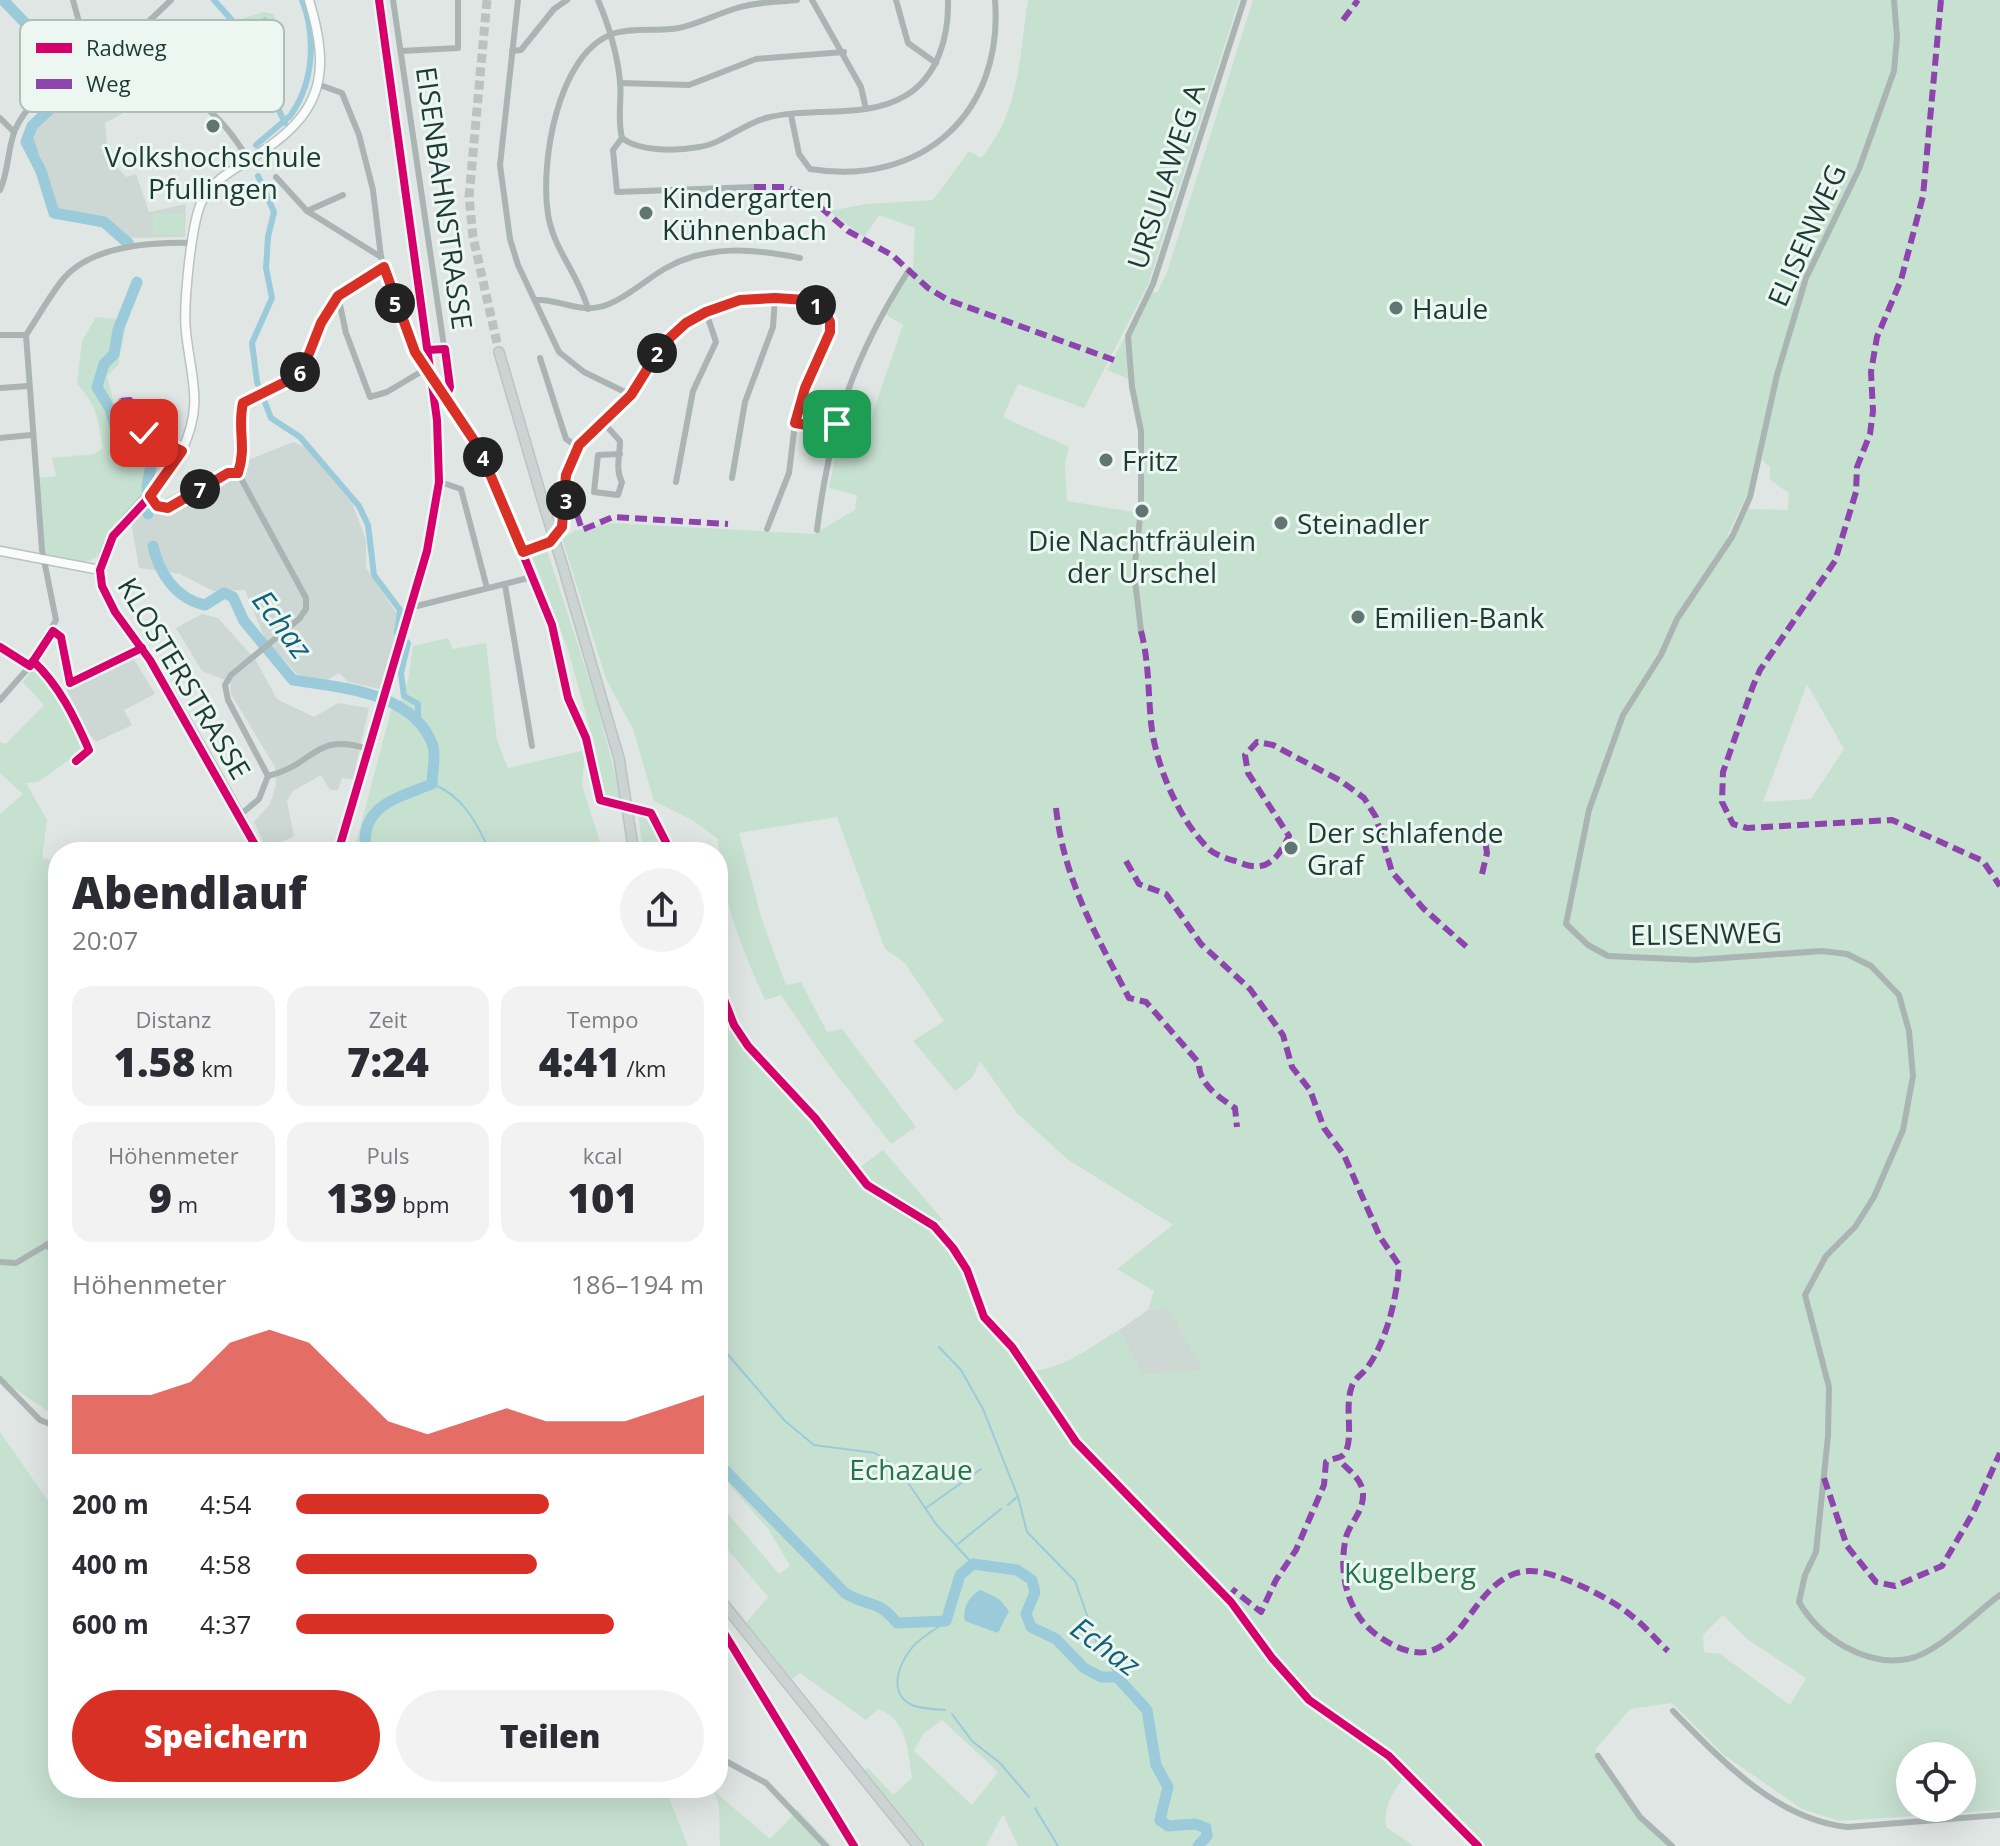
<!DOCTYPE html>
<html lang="de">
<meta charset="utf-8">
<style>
body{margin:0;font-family:"Open Sans",sans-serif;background:#f2f2f3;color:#2b2b33;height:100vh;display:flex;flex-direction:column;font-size:30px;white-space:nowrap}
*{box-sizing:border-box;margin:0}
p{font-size:26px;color:#7c7c81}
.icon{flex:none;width:44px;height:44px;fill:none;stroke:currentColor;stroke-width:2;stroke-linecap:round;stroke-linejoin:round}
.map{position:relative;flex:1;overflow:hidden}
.side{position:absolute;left:48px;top:842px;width:680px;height:956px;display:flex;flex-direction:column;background:#fff;border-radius:32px;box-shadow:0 8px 32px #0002}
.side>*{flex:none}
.buttons{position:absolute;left:1896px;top:1742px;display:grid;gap:16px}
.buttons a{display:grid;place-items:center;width:80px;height:80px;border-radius:50%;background:#fff;box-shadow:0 8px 32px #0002;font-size:40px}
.pin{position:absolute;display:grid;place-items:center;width:68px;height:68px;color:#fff;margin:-34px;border-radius:16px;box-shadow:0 4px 12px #0006}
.km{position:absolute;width:40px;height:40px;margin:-20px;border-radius:50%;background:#222;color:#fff;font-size:22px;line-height:40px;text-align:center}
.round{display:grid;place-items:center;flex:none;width:84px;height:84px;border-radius:42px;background:#f2f2f3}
.headline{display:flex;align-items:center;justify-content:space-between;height:136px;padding:0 24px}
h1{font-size:44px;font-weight:800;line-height:60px}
.figures{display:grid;grid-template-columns:repeat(3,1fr);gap:12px;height:136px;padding:8px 24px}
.figures div{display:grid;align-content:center;border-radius:20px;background:#f2f2f3;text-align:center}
.figures b{font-size:40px;font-weight:800}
.figures small{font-size:22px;font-weight:400}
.figures p{font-size:22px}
.chart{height:224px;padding:16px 24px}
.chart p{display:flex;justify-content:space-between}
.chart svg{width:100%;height:144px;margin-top:8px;fill:#d93025;opacity:.7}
.action{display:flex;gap:16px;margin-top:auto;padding:16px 24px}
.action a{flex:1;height:92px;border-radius:48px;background:#d93025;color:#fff;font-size:32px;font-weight:800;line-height:92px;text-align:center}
.action a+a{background:#f2f2f3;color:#2b2b33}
ul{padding:0 24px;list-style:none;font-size:26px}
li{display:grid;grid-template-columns:128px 96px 1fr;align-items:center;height:60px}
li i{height:20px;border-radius:10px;background:#d93025}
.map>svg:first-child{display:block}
</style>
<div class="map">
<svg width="2000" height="1846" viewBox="0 0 2000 1846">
<rect width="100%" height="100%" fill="#e0e6e4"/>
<g fill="#cdd8d4">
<path d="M92,73L102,88L122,80L133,108L105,123L108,157L126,177L136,174L149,212L186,204L185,237L124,238L104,222L54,213L41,171L26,142L32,126Z"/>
<path d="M293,442L305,447L352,503L366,540V568L404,624L384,690L348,682L339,673L324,682L297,674L265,639L245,590L213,591L180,574L139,568L131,522L133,516L202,479Z"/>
<path d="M202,614L218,618L255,659L277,699L314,717L338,703L369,708L353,779L342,778L338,790H330L321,775L293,791L287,801L294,836L275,846H265L254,822L270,804L276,785L275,767L231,694L230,682L202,671L176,628Z"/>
<path d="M132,656L155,694L124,710L132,725L96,742L80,723L66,687Z"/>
<path d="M1169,1308L1204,1371L1142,1375L1119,1330L1148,1310Z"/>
</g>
<g fill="#c7e1d1" fill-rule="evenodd">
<path d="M1028,0H1239L1148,285L1084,408L1018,384L1003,417L1069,447L1065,464L1067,501L1140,513L1141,431L1131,380L1107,370L1150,291L1157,293L1167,272L1253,0H2000V1810L1839,1821L1802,1809L1724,1755L1672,1703L1630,1709L1595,1750L1630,1803L1672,1846H1478L1463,1827L1406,1774C1394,1791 1383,1805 1386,1827L1414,1846H1018L1003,1814L986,1846H925L865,1770L868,1768L893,1795L912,1778C908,1752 907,1718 878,1709L866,1720L800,1673L792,1679L746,1623L768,1597L718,1538V1502L779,1574L790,1566L769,1530L718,1472V984C739,1045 774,1070 814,1117C828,1134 841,1153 855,1171L883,1150L942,1219L934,1227L961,1257L984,1317L1012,1347L1028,1371C1064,1370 1089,1347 1119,1330L1142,1375L1203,1370L1169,1309L1148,1310L1154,1291L1117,1269L1173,1225L1067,1159L1017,1113L980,1061L972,1078L955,1091L913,1041L944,1021L904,962L885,949L837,817L739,833L762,920L786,985L801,982L827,1032L842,1029L916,1127L891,1144L826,1061L781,995L765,1000C742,949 720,896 718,839L694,821L654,801L633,729L606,679L562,538L575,531L611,523L814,534L855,510L857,495L829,488L837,447L865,450L874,409L903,325L886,315L913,267L915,228L879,215L864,237L829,211L866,204L933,200L969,151L981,158C1020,112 1019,57 1028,0ZM1759,443L1765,445L1762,460L1770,467V480L1789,493L1788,510L1748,509L1734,538L1728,534L1748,493ZM1807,684L1844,749L1811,799L1763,802ZM1723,1615L1747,1639L1806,1678L1790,1705L1720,1654L1704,1652L1703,1635ZM942,1720L998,1772L972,1805L914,1751L924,1733ZM1910,1756H1962V1808H1910Z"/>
<path d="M263,12L273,14L281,34L282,81L269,89C245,62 230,63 229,23Z"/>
<path d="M153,213L184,214V235L153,234Z"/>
<path d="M96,317L127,320L118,365L107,376L121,432L158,467L152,482L114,524L96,557L81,564L45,558L38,478L56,476L52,458L94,454L103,448C99,422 96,403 77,384L82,341Z"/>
<path d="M546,547L596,701L622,801L607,796L597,786L595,747L568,650L532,555Z"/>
<path d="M448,638L453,649L486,643L497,740L508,768L585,750L582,785L603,852H347L357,839L392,707L396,711L408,681L413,646Z"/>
<path d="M33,668L63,705L83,750L38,782L26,783L47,820L42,858L58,862V1418L0,1379V814L23,794L0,773V742L6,744L44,705L23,682Z"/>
<path d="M651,813L671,852H643L638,814Z"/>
<path d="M0,1432L58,1515V1788H665L688,1846H0Z"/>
<path d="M714,1791L770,1839L798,1810L832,1846H720L719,1806Z"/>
</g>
<g fill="#9bcbda">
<path d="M266,17L274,30L268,35L267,53L261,56L249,53L239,31L243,26Z"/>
<path d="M981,1590L999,1599L1009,1611L998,1633L965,1621C962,1609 969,1595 981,1590Z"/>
</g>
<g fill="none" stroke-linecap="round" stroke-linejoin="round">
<g stroke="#9bcbda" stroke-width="2">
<path d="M30,131L38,155L36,161"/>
<path d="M432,784C463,795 477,823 490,852"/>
<path d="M718,1343L785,1421L814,1445L875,1453L898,1468L936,1524L973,1564"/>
<path d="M939,1347L961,1370L983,1409L1018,1497L1027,1532L1075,1581L1096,1641L1117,1677"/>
<path d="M1008,1505L1017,1497"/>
<path d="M926,1508L981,1469"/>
<path d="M958,1544L1001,1509"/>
<path d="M945,1710C935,1709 921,1709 912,1705C884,1692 902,1654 920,1640C928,1633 938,1628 946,1621"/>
<path d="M952,1714L972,1741L1000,1763L1029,1797"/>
<path d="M1035,1808L1058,1846"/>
</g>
<g stroke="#9bcbda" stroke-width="6">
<path d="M214,0L246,36"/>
<path d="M258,51L273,77L267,85L285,123"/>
<path d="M292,113C314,81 316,35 302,0"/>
<path d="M256,145L290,116"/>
<path d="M258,176L274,212L268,237L266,268L272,298L252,343L257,382L271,418L300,437L359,506L368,525L374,575L400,610L397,633L408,643L401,673L404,696L418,704V718"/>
</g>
<g stroke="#9bcbda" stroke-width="11">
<path d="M3,0L25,23L52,37L73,58L77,84L32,126L26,142L41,171L54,213L104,222L129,244"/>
<path d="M137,282L118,330L114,354L104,364L97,387L110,409L121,444L151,464L147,487L148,514"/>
<path d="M153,546C159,573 176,599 205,605L224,593L233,597L244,621L293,680C342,688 414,692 433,746C436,757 432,773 432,784C397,798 358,806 366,852"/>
<path d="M718,1463L845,1593C869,1608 877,1598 897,1623L946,1621L960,1575L973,1564L1017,1570L1032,1580L1035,1592L1026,1614L1031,1627L1056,1639L1084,1668L1101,1677H1117L1147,1710L1156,1765L1168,1787L1160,1820L1168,1826L1195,1824L1206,1828L1207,1836L1198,1846"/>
</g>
<path stroke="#b9c4c1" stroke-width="9" stroke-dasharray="9 4.5" stroke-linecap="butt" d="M487,0L469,197L473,237L499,352"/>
<defs>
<g id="secondary">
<path d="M0,551L100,570"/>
<path d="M259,852C226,787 189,724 151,662C134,634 103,609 101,574C98,530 164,490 182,450C204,404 191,379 186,332C183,307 191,223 202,201C212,181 234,169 252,158C322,115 332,76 309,0"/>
</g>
<g id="primary">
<path d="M499,352L545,509"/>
<path d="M563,567L619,758L634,852"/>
<path d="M718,1597L918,1846"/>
</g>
</defs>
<use href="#secondary" stroke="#b9c3c0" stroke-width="11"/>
<use href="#primary" stroke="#bac4c2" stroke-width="12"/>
<g stroke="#aab5b3" stroke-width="6">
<path d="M73,0L79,22L104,62"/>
<path d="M171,0L145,25L137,51C154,78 181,88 205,107C224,122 236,140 249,160"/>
<path d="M393,0L450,387L445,401"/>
<path d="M518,0L500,165L510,239L518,265L559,352L584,372L631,395"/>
<path d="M598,0C609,26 617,52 620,81C622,100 617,118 622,138L613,150L617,192L754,187"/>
<path d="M812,0L861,87L866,109"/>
<path d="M896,0L908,43L936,63"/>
<path d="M1894,0L1897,37L1894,71L1859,169L1806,278L1777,375L1750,497L1732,537L1677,619L1661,655L1623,715L1589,810L1566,924L1588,945L1608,956L1695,960L1822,951L1847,954L1871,966L1899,995L1909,1031L1913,1076L1903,1130L1874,1197L1855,1227L1826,1256L1805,1295L1829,1387L1828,1436L1816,1552L1805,1575L1799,1602C1819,1637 1865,1667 1908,1659C1937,1654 1975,1613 2000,1595"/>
<path d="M401,51L458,48V0"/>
<path d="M512,51L521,50L554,9L567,0"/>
<path d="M620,83L689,85L756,59L844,52"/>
<path d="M320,85L342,93L359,135L373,190L381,257L402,321L424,370L481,452L552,625L568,698L589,748"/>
<path d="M791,115L799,154L810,169C922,187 1004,113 995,0"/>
<path d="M0,118L14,132"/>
<path d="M622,138C640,152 676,151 699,147C722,144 743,124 766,118C811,106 864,120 905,96C938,77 949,36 948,0"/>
<path d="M276,177L307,211L381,257"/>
<path d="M0,190C9,171 7,150 15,130C34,86 94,62 137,51"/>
<path d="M307,211L343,195"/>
<path d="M338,296L346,333L370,397L387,392L424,370"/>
<path d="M536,300C560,298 580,316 609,304C629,296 648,278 666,268C708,244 755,249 800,258"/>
<path d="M588,309C579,275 553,249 548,214C540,164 557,55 612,34C632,27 658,32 679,28C698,24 717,14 737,8C755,2 777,2 797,0"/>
<path d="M0,335H26C38,317 50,295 64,278C93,245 152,242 193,243"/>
<path d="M540,358L566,439L578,447"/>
<path d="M0,388L28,386"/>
<path d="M121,401L130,400C134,432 155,440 182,451"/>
<path d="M603,422L620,441C620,455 615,470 622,482L618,495L594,492L598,455L620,454"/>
<path d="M795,423L836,430"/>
<path d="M0,438L31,435"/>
<path d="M238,473C247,447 237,428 243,403L291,379L303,369L321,323L338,296L384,267"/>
<path d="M732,478L745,402L773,327L775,298"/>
<path d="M676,482L693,391L716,342L706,312"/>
<path d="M443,483L461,489L487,588"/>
<path d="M150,496L157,506L168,508L228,473H238L306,598V609L299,619L231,675L225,685L228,700L268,776L259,799L240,815"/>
<path d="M817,530C830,427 853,357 909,270"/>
<path d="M523,552L550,542L558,534L564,519L566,475L578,447L631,395L663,344L686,323L740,300H806L823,308L830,322V332L805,388L795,423L789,473L767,529"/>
<path d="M505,585L532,746"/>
<path d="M417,606L532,577"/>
<path d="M53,631L61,637L70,683L142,648"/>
<path d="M1141,631L1134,572L1141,509V431L1132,387L1128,336L1153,284L1244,0"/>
<path d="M0,647L30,666"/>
<path d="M0,700L30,666L56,620L42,550L26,335"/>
<path d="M268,776C315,765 314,731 368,749"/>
<path d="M46,1245L58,1255"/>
<path d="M0,1262L16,1263L58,1238"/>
<path d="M0,1379L40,1420L58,1427"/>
<path d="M1673,1711C1721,1760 1777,1820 1848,1827L2000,1815"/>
<path d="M1598,1756L1640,1817L1672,1846"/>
<path d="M718,1757L766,1783L826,1846"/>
</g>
<use href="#secondary" stroke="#fafbfb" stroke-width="8"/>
<use href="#primary" stroke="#cbd4d3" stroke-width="9"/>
<defs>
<path id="primary-bridge" d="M545,509L563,567"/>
</defs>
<use href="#primary-bridge" stroke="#bac4c2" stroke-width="12" stroke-linecap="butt"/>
<use href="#primary-bridge" stroke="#cbd4d3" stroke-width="9"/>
<g stroke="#8e44ad" stroke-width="6" stroke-dasharray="12 6" stroke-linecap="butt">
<path d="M1941,0L1923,196L1901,280L1877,337L1871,372L1873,411L1870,434L1857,467L1856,492L1835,561L1760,670L1753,686L1723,772L1722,802L1733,824L1747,828L1892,820L1983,861L2000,886"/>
<path d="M1343,20L1358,0"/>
<path d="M754,187H786L806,195L848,231L892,255L928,288L948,300L1114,360"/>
<path d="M121,401L130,400C134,432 155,440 182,451"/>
<path d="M566,504L574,505L582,530L613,517L728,524"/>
<path d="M1141,631C1149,662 1148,691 1151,722C1155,764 1179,821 1210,850C1217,856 1229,859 1238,862C1266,874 1277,860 1289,836L1248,773L1245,755L1257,742L1273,745L1341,781L1364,798L1376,817L1392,872L1423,908L1469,949"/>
<path d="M1056,808C1064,880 1096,935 1129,998L1146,1002L1199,1063C1198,1084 1220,1098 1235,1108L1237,1127"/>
<path d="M1126,861L1139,884L1166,894L1201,944L1250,989L1283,1035L1292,1067L1310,1090L1324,1128L1344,1155L1380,1237L1399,1265C1397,1297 1387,1339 1369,1365C1363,1375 1354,1377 1351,1389C1345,1408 1353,1436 1346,1451C1342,1460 1333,1457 1326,1462L1324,1485L1296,1550L1276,1580L1261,1612L1232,1589"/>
<path d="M1482,874L1487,853L1484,833"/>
<path d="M1343,1464C1351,1472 1362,1480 1363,1493C1364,1511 1351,1521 1346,1537C1338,1572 1347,1614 1377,1635C1464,1697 1462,1574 1529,1571C1555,1570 1613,1599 1633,1617C1646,1627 1656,1640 1668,1651"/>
<path d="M1824,1478L1847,1546L1876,1582L1895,1586L1942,1566L1973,1513L2000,1453"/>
</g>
<defs>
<g id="cycleway">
<path d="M428,350L445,349L450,387L445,401L481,452L552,625L568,698L586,738L600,800L651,813L671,852"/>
<path d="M182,451L156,490L113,536L100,570L102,586L115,612L150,660L259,852"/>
<path d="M0,647L30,666L53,631L61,637L70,683L142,648"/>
<path d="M33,661C59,685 75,718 89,750L76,761"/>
<path d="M338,852L427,551L439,482L437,420L379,0"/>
<path d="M718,984L734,1025L748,1046L815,1118L867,1185L934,1226L953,1248L967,1270L984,1317L1012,1347L1076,1442L1231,1602L1272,1658L1309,1700L1389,1756L1478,1846"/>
<path d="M718,1623L854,1846"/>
</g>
</defs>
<use href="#cycleway" stroke="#ecf7f2" stroke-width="13"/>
<use href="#cycleway" stroke="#d6006c" stroke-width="8"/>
</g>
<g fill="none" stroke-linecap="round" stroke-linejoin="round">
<defs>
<path id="route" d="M144,433L182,451L150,496L157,506L168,508L228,473H238C247,447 237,428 243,403L291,379L303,369L321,323L338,296L384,267L415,352L479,448L523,552L550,542L562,527L566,475L579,445L631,395L663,344L686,323L706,312L740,300L775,298L806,300L823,308L830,322V332L805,388L795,423L836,430L837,424"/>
</defs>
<use href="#route" stroke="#fff" stroke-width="16"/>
<use href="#route" stroke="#d93025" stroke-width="10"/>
</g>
<g fill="#617672" stroke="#ecf7f2" stroke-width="3">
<circle cx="213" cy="126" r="8"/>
<circle cx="646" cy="213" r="8"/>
<circle cx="1396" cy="308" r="8"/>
<circle cx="1106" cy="460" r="8"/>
<circle cx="1142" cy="511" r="8"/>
<circle cx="1281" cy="523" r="8"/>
<circle cx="1358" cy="617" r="8"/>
<circle cx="1291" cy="848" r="8"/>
</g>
<g text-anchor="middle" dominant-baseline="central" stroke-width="6" stroke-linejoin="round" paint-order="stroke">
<g font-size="28" fill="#1d3a35" stroke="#ecf7f2" text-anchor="start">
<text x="213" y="156" text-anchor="middle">Volkshochschule<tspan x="213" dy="32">Pfullingen</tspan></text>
<text x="662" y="197">Kindergarten<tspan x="662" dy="32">Kühnenbach</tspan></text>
<text x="1412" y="308">Haule</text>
<text x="1122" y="460">Fritz</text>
<text x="1297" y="523">Steinadler</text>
<text x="1142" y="540" text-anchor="middle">Die Nachtfräulein<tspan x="1142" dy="32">der Urschel</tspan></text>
<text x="1374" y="617">Emilien-Bank</text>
<text x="1307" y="832">Der schlafende<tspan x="1307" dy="32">Graf</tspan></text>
</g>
<g font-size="28" fill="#1d3a35" stroke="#ecf7f2">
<text transform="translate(1165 176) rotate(-72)">URSULAWEG A</text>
<text transform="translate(445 198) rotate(82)">EISENBAHNSTRASSE</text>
<text transform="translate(1806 235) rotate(-66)">ELISENWEG</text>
<text transform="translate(185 678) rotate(59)">KLOSTERSTRASSE</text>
<text transform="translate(1706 933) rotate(-1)">ELISENWEG</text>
</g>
<g font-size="28" fill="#25734a" stroke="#ecf7f2">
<text x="911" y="1469">Echazaue</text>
<text x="1410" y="1572">Kugelberg</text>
</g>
<g font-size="30" font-style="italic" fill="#145f79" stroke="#ecf7f2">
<text transform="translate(283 624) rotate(53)">Echaz</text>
<text transform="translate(1106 1646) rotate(36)">Echaz</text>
</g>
</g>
<rect x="20" y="20" width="264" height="92" rx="12" fill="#ecf7f2" stroke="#aebeb9" stroke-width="2"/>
<rect x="36" y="43" width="36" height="10" fill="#d6006c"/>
<rect x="36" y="79" width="36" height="10" fill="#8e44ad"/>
<g font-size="22" fill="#1d3a35">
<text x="86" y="56">Radweg</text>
<text x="86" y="92">Weg</text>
</g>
</svg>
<div class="buttons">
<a><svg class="icon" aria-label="locate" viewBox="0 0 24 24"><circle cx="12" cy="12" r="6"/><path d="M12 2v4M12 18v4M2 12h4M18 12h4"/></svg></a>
</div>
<div class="pin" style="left:837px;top:424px;background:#1e9e55"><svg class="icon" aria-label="arrive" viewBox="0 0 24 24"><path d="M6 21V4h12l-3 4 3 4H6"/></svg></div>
<div class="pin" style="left:144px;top:433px;background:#d93025"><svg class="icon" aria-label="check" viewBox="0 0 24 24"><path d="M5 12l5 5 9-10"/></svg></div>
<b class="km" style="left:816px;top:305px">1</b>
<b class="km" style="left:657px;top:353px">2</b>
<b class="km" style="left:566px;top:500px">3</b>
<b class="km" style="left:483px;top:457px">4</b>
<b class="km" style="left:395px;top:303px">5</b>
<b class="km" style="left:300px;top:372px">6</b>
<b class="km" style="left:200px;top:489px">7</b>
<section class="side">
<div class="headline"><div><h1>Abendlauf</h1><p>20:07</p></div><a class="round"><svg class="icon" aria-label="share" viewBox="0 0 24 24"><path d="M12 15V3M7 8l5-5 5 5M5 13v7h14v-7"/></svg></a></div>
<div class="figures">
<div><p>Distanz</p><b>1.58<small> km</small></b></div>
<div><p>Zeit</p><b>7:24</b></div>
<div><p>Tempo</p><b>4:41<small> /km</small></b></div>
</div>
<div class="figures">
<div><p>Höhenmeter</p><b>9<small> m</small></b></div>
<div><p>Puls</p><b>139<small> bpm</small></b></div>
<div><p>kcal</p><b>101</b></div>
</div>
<div class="chart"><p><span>Höhenmeter</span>186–194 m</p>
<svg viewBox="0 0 160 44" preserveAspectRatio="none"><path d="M0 44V26L10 26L20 26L30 22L40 10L50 6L60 10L70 22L80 34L90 38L100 34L110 30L120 34L130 34L140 34L150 30L160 26V44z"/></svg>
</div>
<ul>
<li><b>200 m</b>4:54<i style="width:62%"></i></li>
<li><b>400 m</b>4:58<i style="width:59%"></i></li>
<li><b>600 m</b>4:37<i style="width:78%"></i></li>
</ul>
<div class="action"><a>Speichern</a><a>Teilen</a></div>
</section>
</div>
